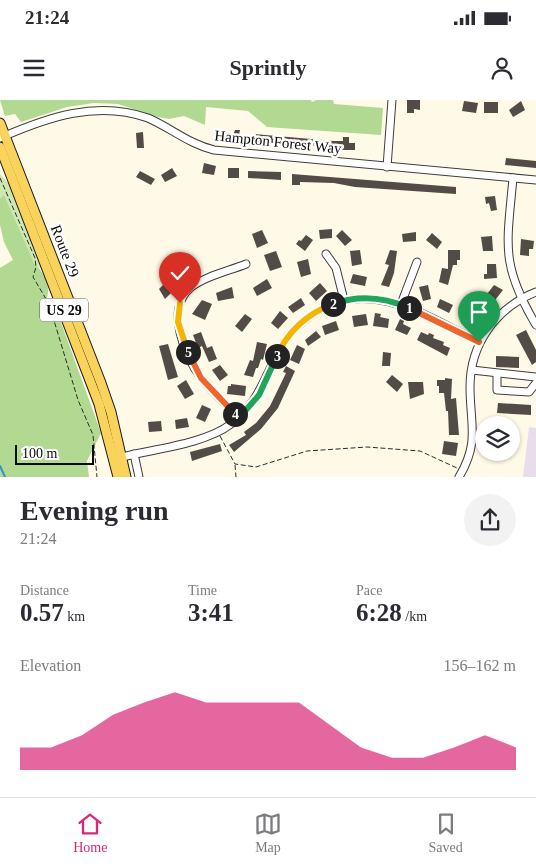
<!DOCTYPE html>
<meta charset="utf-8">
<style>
body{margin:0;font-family:"Times New Roman",serif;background:#f2f2f3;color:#2b2b33;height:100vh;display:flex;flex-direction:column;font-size:19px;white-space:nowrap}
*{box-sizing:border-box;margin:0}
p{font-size:16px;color:#7c7c81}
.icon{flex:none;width:28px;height:28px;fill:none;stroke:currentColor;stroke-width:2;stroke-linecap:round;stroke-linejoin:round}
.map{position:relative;height:377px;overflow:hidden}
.drawer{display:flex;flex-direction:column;background:#fff;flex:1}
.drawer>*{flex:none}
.fabs{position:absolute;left:475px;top:316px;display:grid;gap:10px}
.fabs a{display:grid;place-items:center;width:45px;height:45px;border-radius:50%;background:#fff;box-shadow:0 1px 4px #0004;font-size:25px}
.scale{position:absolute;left:15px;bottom:12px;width:79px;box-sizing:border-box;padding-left:5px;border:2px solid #0a0a0a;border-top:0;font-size:14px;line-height:18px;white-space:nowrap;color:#0a0a0a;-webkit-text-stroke:4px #fff;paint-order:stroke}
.pin{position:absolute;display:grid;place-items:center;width:42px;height:42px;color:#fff;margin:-51px -21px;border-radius:50% 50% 50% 0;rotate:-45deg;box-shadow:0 0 5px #0007}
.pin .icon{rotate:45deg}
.km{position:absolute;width:25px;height:25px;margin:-12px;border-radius:50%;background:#222;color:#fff;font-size:14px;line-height:25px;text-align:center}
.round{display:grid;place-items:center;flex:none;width:52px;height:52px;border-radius:26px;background:#f2f2f3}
.overview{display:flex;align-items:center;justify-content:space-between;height:85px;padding:0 20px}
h1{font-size:28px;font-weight:700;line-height:38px}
.figures{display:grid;grid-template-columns:repeat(3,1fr);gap:8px;height:85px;padding:5px 20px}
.figures div{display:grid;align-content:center}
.figures b{font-size:25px;font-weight:700}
.figures small{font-size:14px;font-weight:400}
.figures p{font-size:14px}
.chart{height:140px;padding:10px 20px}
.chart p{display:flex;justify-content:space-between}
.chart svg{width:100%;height:90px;margin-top:5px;fill:#db2777;opacity:.7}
.status{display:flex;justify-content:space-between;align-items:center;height:35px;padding:0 25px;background:#fff;direction:ltr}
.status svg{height:14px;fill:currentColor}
header{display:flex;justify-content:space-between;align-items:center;height:65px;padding:0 20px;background:#fff;font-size:22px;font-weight:700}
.menu{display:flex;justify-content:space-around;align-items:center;height:70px;border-top:1px solid #e1e1e2;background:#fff;font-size:14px;color:#7c7c81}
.menu a{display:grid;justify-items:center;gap:2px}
.menu .selected{color:#db2777}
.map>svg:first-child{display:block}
</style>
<div class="status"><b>21:24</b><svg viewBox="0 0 49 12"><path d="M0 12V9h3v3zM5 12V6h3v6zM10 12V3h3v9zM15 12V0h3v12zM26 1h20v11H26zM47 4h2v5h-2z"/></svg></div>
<header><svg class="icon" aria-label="menu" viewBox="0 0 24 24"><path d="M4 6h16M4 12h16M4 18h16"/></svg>Sprintly<svg class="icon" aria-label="person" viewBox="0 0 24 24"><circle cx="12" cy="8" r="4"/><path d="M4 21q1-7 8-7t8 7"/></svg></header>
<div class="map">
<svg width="536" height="377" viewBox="0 0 536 377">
<rect width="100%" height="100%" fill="#fffae7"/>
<path fill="#e8ddea" d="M529,327L536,328V377H523Z"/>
<path fill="#cee8b2" d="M0,74L9,84L41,169L34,163L0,99Z"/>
<g fill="#b2d991">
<path d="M0,0H311L312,2L316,0H333L334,4L383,8L381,35L267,27L248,11L206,7L205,25L184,16L169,19L158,17L118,4L94,3L67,7L21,22L15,14L5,16Z"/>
<path d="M4,95L34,163C41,169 50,184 48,193C46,204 44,202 50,213L59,217L101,333L87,361L89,377H0V168L13,160L4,142L0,125V99Z"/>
</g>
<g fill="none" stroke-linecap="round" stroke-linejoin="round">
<path stroke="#3291ce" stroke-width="2" d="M0,366L5,377"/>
</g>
<g fill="#534b46">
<path d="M407,0H420V10L414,9V13H407Z"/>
<path d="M464,1L478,3L476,13L462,11Z"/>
<path d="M521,1L525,10L513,17L509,10Z"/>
<rect x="484" y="2" width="14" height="11"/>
<path d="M235,30H240L239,35H245V42L231,41Z"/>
<path d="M143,32L144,48H137L136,33Z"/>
<path d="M254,34L334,41H343V37H349V43H355V50H340V47L254,42Z"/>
<path d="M506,58L536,61V68L505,65Z"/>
<path d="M204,63L216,66L214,75L202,73Z"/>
<path d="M172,68L177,76L165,82L161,75Z"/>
<rect x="228" y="68" width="11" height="10"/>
<path d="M140,71L155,79L151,85L136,77Z"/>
<path d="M248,71L281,72V80L248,78Z"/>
<path d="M292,74L456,87V94L355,87L334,83L300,82V85H292Z"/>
<path d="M495,96L497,110L491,111L489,103L486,104L485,97Z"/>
<path d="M332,129V138L320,139L319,130Z"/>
<path d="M262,130L268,143L257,148L252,134Z"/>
<path d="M342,130L352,140L345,146L336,136Z"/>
<path d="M416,132V141L403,142L402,134Z"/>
<path d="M432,133L442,142L437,149L426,140Z"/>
<path d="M306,135L313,140L305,151L296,144L299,140L301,141Z"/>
<path d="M492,136L493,151H483L481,137Z"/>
<path d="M521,139L534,141L533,149H529V156L520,155Z"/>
<path d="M360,150L362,164L352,166L350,151Z"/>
<path d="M390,150L397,151L394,173L389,187L381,185L389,165L385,164Z"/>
<path d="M448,150H460V160H457V165H453L448,185L439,182L442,168L448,169Z"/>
<path d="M276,151L282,167L270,171L264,155Z"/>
<path d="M308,159L311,174L301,177L297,162Z"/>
<path d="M193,161L196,170L182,175L179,167Z"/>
<path d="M487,164H496L497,178L484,179V174H487Z"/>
<path d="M353,174L367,177L365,186L350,183Z"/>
<path d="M267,179L272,188L257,196L253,188Z"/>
<path d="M168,180L176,188L165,199L159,189Z"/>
<path d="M320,183L327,191L316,201L309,193Z"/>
<path d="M428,185L431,199L423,201L419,187Z"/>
<path d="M494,185L503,190L492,204L484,198Z"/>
<path d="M232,187L234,198L218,201L216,193Z"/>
<path d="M301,198L305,205L293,213L288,207Z"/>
<path d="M440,199L453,205L449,213L437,207Z"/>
<path d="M202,200L212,204L205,220L192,214Z"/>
<path d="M468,202L475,206L474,209L480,212L476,220L462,214Z"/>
<path d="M280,211L288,218L278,229L271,223Z"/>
<path d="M375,213L381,214L380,217L389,219L388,228L373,226Z"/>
<path d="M245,214L252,219L242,232L235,226Z"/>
<path d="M366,214L368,225L354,227L352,216Z"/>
<path d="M400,219L404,221L403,224L411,228L407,235L395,230Z"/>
<path d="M336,221L339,230L325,235L322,226Z"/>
<path d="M526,230L536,250V262L532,265L516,235Z"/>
<path d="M316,231L321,237L308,246L305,240Z"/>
<path d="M201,232L207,248L212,246L217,259L209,262L202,246L198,248L193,235Z"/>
<path d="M421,232L428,235L429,233L434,235L433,238L444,242L443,245L450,248L447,256L417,240Z"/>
<path d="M257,242L267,244L263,260L261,259L258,268H256L253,277L244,275L250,260L253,261Z"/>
<path d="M168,244L178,277L168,280L159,246Z"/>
<path d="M297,245L305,249L299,264L290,260Z"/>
<path d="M383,252L391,253L390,266H382Z"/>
<path d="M496,256L519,257V268L496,267Z"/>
<path d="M220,265L228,275L220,281L212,270Z"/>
<path d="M286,266L295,271L278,308L261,329L234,352L229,345L246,335L244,332L256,323L270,306L286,273L283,272Z"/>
<path d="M392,275L403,284L397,292L386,282Z"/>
<path d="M445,278L452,279L451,299L456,298L459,335H449L448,311H446L444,293H439V286H437V280H445Z"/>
<path d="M186,280L194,294L185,299L177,286Z"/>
<path d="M408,282H423L424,294L410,299Z"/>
<path d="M231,284L246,286L245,296L227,294L228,286H231Z"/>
<path d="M498,303L531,305V315L497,313Z"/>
<path d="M202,305L211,309L205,322L196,318Z"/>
<path d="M187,318L189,327L176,329L175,320Z"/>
<path d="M161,321L162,331L149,332L148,322Z"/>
<path d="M444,341L458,343L456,356L442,354Z"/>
<path d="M220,344L222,351L192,361L190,352Z"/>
</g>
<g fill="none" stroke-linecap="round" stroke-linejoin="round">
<defs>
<g id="minor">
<path d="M0,38C48,17 97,0 148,18C171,28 189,44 214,50L536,80"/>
<path d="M387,67L392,0"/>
<path d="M513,78C507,145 500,164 536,225"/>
<path d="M326,154L336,168L344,200"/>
<path d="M401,204L417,162"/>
<path d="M472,270L536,277"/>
<path d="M497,274V290L529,292L536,283"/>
<path d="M239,318C226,305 213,292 202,279C185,257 165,210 190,188C205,176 229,171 246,164"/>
<path d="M134,354L139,377"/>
<path d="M122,357C154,349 205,344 231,324C260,302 264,276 282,246C290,231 303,221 316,212C371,177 430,218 479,242"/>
<path d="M459,377C480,342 470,324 470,287C470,244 496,208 536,192"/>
</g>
<g id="major">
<path d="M0,23L101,283L111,312L126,377"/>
<path d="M0,47L99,304L118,377"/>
</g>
</defs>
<use href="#minor" stroke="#3d3d3d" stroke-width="9"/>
<use href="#major" stroke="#1b1b1b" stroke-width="11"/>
<g stroke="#2c2c2c" stroke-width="1" stroke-dasharray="5 2.5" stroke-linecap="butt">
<path d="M0,78L35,158L36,167L33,177L49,204L78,300L93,335L97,377"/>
<path d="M220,336L235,364L256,367L307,351L367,347L420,351L457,368"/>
<path d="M235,365L236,377"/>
</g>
<use href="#minor" stroke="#fff" stroke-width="7"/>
<use href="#major" stroke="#fad35c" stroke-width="9"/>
</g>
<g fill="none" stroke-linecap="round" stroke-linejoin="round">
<defs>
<path id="split-1" d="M409,208L479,242"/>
<path id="split-2" d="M333,204C358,195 384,197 409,208"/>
<path id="split-3" d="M277,256C287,232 308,213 333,204"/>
<path id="split-4" d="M235,314L239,318L259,295L277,256"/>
<path id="split-5" d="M188,252L201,278L235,314"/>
<path id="split-6" d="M180,203L178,222L188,252"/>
</defs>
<use href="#split-1" stroke="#fff" stroke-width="10"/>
<use href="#split-2" stroke="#fff" stroke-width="10"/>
<use href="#split-3" stroke="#fff" stroke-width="10"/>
<use href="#split-4" stroke="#fff" stroke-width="10"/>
<use href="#split-5" stroke="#fff" stroke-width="10"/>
<use href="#split-6" stroke="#fff" stroke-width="10"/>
<use href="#split-1" stroke="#f0652b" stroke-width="6"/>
<use href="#split-2" stroke="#22a559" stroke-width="6"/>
<use href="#split-3" stroke="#f5b400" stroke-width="6"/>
<use href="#split-4" stroke="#22a559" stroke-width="6"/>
<use href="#split-5" stroke="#f0652b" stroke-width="6"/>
<use href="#split-6" stroke="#f5b400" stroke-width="6"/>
</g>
<g text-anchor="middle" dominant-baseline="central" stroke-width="5" stroke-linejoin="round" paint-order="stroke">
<rect fill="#fff" stroke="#545454" stroke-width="1" x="40" y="198.5" width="48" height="23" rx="4"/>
<g font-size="14" font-weight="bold" fill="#0a0a0a">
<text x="64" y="210">US 29</text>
</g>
<g font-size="15" fill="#0a0a0a" stroke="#fff">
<text transform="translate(278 42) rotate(6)">Hampton Forest Way</text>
<text transform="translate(65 151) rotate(69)">Route 29</text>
</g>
</g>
</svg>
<div class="fabs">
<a><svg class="icon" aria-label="layers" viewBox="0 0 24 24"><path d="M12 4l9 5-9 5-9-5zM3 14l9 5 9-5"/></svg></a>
</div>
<div class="scale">100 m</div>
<div class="pin" style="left:479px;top:242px;background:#1e9e55"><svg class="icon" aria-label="arrive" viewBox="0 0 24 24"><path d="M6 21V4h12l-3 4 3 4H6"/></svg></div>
<div class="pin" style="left:180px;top:203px;background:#d93025"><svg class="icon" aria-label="check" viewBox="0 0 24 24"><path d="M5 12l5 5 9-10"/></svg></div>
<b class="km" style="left:409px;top:208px">1</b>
<b class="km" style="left:333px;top:204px">2</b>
<b class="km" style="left:277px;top:256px">3</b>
<b class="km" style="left:235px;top:314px">4</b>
<b class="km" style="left:188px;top:252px">5</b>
</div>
<section class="drawer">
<div class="overview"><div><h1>Evening run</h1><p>21:24</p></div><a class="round"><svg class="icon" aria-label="share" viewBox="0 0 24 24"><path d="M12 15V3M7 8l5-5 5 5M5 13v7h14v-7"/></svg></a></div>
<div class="figures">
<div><p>Distance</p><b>0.57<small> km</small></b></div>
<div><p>Time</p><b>3:41</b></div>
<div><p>Pace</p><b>6:28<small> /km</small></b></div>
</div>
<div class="chart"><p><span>Elevation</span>156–162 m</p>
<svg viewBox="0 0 160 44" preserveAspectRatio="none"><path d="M0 44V33L10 33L20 27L30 17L40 11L50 6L60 11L70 11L80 11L90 11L100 22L110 33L120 38L130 38L140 33L150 27L160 33V44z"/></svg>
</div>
</section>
<nav class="menu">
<a class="selected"><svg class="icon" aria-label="home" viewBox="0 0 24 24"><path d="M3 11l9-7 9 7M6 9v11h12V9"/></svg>Home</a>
<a><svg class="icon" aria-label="map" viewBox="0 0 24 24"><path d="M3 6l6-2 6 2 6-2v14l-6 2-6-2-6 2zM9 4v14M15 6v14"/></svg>Map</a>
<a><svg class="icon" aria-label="saved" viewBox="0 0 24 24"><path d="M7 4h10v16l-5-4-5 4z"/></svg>Saved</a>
</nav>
